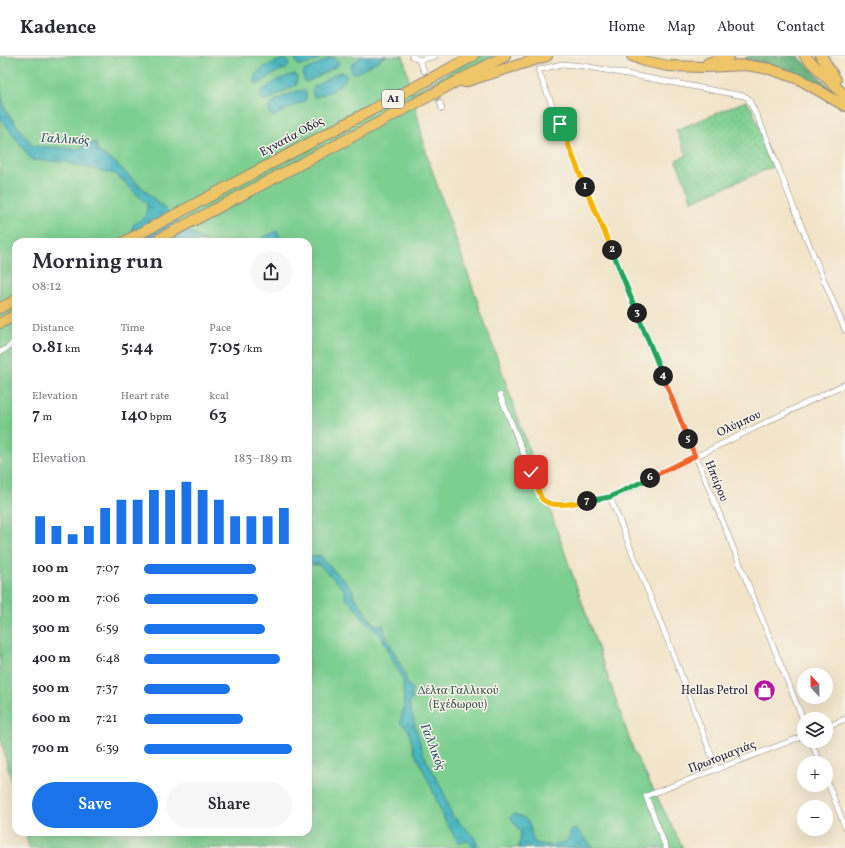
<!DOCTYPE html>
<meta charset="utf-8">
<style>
body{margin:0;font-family:Vollkorn,serif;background:#f7f7f7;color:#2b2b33;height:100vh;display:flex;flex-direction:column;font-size:15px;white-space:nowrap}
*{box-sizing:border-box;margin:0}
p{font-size:13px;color:#7c7c81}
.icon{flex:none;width:22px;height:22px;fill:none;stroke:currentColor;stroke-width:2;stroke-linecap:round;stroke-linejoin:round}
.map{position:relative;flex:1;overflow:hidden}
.side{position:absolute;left:12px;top:182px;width:300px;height:598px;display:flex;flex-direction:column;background:#fff;border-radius:12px;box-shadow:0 4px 16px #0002}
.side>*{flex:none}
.needle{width:26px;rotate:338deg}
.buttons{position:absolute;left:797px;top:612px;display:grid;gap:8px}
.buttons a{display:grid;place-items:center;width:36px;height:36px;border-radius:50%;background:#fff;box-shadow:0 4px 16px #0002;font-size:20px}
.pin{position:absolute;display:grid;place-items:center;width:34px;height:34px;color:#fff;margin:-17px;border-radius:8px;box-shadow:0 2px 6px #0006}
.km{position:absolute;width:20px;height:20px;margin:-10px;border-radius:50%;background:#222;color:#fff;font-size:11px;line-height:20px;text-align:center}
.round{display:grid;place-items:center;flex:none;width:42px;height:42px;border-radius:21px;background:#f7f7f7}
.head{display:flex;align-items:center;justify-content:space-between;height:68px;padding:0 20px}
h1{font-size:22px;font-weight:600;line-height:30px}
.metrics{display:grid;grid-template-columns:repeat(3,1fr);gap:6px;height:68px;padding:4px 20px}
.metrics div{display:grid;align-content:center}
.metrics b{font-size:17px;font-weight:600}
.metrics small{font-size:11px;font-weight:400}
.metrics p{font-size:11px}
.chart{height:112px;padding:8px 20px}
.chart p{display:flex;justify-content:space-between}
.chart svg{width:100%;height:72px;margin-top:4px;stroke:#1a73e8;stroke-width:6}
.action{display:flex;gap:8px;margin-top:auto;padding:8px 20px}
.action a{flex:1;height:46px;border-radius:24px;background:#1a73e8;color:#fff;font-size:16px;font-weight:600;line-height:46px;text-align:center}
.action a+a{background:#f7f7f7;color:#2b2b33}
ul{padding:0 20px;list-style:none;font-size:13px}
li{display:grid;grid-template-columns:64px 48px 1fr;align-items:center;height:30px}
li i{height:10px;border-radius:5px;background:#1a73e8}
header{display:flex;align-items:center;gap:24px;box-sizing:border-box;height:56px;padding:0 20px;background:#fff;border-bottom:1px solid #e1e1e2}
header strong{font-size:19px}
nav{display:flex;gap:22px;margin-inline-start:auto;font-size:14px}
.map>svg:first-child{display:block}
</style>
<header>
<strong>Kadence</strong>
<nav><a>Home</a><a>Map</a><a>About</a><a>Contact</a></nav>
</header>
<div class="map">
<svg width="845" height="792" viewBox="0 0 845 792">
<defs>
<pattern id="grass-dots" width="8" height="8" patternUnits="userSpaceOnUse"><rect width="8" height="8" fill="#7dcf90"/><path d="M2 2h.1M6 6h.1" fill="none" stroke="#6cb17d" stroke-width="1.8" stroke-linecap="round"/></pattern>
<pattern id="forest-crowns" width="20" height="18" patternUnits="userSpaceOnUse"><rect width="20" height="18" fill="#66b27a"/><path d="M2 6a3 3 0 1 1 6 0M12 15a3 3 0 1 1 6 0" fill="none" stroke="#549065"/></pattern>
<pattern id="water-ripples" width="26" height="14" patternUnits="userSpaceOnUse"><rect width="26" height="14" fill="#46b5bf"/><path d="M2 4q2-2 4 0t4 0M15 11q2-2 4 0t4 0" fill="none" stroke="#3a939c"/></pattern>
</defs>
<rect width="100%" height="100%" fill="#f7f3e8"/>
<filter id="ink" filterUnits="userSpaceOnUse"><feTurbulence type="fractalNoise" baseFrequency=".025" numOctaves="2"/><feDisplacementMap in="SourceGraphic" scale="8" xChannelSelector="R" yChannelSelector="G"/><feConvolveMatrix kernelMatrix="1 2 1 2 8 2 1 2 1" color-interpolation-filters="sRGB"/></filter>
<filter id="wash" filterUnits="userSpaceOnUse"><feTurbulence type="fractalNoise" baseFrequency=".012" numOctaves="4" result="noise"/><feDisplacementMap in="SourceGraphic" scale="16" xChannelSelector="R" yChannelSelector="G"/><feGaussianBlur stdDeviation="0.9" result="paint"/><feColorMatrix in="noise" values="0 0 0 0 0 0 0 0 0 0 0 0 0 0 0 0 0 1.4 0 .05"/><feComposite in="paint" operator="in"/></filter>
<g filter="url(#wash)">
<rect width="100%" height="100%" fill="#f1e4c9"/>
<g fill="url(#grass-dots)" stroke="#507866">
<path d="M479,0H494L394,54L360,64Z"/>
<path d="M746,45L752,53L775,110L692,145L676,104L687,99L676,74Z"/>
</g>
<path fill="url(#forest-crowns)" stroke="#446a5a" d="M748,0H798L835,36L834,39L787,13L770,9L746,4L745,3Z"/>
<path fill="#7dcf90" stroke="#507866" d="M0,0H403L427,100L634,696L683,792H29L25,776H308V186H16V744L0,680Z"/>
<g fill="url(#water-ripples)" stroke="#346c7d">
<path d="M296,0H323C316,5 307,10 298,9L296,4Z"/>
<path d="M362,0H386L357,17H353L351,14V9Z"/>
<path d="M330,2H335L339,7L338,9L320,20L305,26L303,20L304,15Z"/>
<path d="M284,3L288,5L289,10C286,14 281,14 277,16C270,20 263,27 256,28L254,22C259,11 273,7 284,3Z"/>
<path d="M340,16H343L347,20C343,31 325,39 314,41L312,35L315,30Z"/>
<path d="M295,18L297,20L296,29L267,44H263L260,37L262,35L279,23Z"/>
<path d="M0,33L5,54L33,90L80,93L85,88L96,87L98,96L112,104L191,177L208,186H134L132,173L133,169C142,164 148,159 147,148L116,118L65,106L32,104L0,61Z"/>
<path d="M304,34C307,37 307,42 305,45L287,53L274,61L270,58L269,51C277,42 292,36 304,34Z"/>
<path d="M277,175L281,182L273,186H254Z"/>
<path d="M308,500H321L331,512L351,531L353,534V540L361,549L365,557L377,570L380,568L384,570V576L403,614L408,629L412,632V643L409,648L423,697L444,737L452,759L473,780L479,792H474L469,785L458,786L444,763L429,726L414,695L408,673L400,666L404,651L403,625L381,579L364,564L361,558L346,543L344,533L329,518L319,509L308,508Z"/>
<path d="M514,758C538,765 526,774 535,787C545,789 561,792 568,783C570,781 570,776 571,774L577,773L593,792H519L521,776L510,761Z"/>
</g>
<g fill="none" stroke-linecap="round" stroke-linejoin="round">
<path stroke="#46b5bf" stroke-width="1.5" d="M830,0L831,3"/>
</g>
</g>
<g filter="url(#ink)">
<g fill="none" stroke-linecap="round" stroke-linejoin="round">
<path stroke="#c8bdad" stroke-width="5" stroke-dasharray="5 2.5" stroke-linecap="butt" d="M424,15L440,47"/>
<defs>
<g id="minor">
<path d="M412,0L419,4L424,15"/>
<path d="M419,4L435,0"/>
<path d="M440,47L442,53"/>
<path d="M14,269L16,273"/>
<path d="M0,296C8,292 13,289 16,280"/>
<path d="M500,339L542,443L549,448H558L586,445L610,441L625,435L845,328"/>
<path d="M610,441L672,595L717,714"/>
<path d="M804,666L665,324L579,117L538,14L562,8L584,10L744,40L748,42L763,73L798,162L845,274"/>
<path d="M826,671L845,663"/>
<path d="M811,685L820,707"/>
<path d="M826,722L845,771"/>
<path d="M666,792L646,740L804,680"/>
</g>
<g id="motorway">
<path d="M632,0L644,5L668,10L704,11L746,9L770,13L799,23L845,50"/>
<path d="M805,0L845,40"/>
<path d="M821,0L836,24"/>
<path d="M708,7L729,0"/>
<path d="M464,26L547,0"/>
<path d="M124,186L473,0"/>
<path d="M153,186L505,0"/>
<path d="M0,252L16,244"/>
<path d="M0,267L16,259"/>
</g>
</defs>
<use href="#minor" stroke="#8a8382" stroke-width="6"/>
<use href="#motorway" stroke="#8a8382" stroke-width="12"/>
<use href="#minor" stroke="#fff" stroke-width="5"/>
<use href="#motorway" stroke="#eec569" stroke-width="10"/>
</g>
</g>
<g fill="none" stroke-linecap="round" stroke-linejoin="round" filter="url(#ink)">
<defs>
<path id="split-1" d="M560,68L585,131"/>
<path id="split-2" d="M585,131L612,194"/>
<path id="split-3" d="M612,194L637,257"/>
<path id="split-4" d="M637,257L663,320"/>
<path id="split-5" d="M663,320L688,383"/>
<path id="split-6" d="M650,422L695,400L688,383"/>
<path id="split-7" d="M587,445L610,441L650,422"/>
<path id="split-8" d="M531,416L542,443C552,453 573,447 587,445"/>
</defs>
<use href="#split-1" stroke="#fff" stroke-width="8"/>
<use href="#split-2" stroke="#fff" stroke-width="8"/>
<use href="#split-3" stroke="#fff" stroke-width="8"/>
<use href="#split-4" stroke="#fff" stroke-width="8"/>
<use href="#split-5" stroke="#fff" stroke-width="8"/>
<use href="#split-6" stroke="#fff" stroke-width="8"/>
<use href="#split-7" stroke="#fff" stroke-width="8"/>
<use href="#split-8" stroke="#fff" stroke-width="8"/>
<use href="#split-1" stroke="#f5b400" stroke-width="5"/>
<use href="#split-2" stroke="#f5b400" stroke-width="5"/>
<use href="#split-3" stroke="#22a559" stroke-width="5"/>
<use href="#split-4" stroke="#22a559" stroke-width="5"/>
<use href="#split-5" stroke="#f0652b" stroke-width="5"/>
<use href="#split-6" stroke="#f0652b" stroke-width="5"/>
<use href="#split-7" stroke="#22a559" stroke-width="5"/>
<use href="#split-8" stroke="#f5b400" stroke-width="5"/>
</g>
<defs>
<symbol id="shop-disc" viewBox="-11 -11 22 22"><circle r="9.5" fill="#b5179e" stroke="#f7f3e8"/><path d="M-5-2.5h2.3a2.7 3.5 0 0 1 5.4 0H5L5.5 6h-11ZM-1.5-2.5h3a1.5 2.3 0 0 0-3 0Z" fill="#fff"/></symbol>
</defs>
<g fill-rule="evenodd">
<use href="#shop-disc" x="752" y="622" width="25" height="25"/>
</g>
<g text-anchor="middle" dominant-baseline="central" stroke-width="3" stroke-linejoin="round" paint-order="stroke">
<rect fill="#f7f3e8" stroke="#62616f" stroke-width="1" x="382" y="34" width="22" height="18" rx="3"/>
<g font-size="11" font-weight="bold" fill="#22223b">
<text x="393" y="43">Α1</text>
</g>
<g font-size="12" fill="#22223b" stroke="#f7f3e8">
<text transform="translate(292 81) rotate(-28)">Εγνατία Οδός</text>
<text transform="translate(739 368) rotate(-25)">Ολύμπου</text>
<text transform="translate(716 425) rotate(68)">Ηπείρου</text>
<text transform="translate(722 701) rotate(-21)">Πρωτομαγιάς</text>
</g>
<g font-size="12" fill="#3d5654" stroke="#f7f3e8">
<text x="458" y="635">Δέλτα Γαλλικού<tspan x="458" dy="14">(Εχέδωρου)</tspan></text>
</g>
<g font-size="12" fill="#22223b" stroke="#f7f3e8" text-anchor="end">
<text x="748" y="635">Hellas Petrol</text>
</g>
<g font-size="13" font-style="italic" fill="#2f5569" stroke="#f7f3e8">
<text transform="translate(65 84) rotate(3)">Γαλλικός</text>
<text transform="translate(432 691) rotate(69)">Γαλλικός</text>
</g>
</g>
</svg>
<div class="buttons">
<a><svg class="needle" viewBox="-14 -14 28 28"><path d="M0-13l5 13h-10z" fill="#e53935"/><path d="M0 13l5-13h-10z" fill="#7c7c81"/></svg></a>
<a><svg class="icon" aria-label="layers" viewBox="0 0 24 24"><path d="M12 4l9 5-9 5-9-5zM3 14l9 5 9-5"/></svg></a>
<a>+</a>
<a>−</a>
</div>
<div class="pin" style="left:560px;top:68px;background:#1e9e55"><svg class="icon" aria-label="arrive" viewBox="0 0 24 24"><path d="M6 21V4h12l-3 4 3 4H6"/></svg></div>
<div class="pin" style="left:531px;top:416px;background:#d93025"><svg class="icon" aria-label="check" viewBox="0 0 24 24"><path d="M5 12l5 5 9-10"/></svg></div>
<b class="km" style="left:585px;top:131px">1</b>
<b class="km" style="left:612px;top:194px">2</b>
<b class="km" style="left:637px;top:257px">3</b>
<b class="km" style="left:663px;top:320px">4</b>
<b class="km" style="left:688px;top:383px">5</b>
<b class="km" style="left:650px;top:422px">6</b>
<b class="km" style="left:587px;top:445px">7</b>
<section class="side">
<div class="head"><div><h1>Morning run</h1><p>08:12</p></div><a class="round"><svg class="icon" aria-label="share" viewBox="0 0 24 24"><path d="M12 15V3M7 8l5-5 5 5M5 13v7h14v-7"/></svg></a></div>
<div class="metrics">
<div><p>Distance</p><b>0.81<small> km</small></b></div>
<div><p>Time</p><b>5:44</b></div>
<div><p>Pace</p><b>7:05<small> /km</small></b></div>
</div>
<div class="metrics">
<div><p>Elevation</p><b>7<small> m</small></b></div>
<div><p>Heart rate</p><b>140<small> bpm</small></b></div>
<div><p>kcal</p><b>63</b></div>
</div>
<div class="chart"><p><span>Elevation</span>183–189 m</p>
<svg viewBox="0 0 160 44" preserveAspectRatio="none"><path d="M5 44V27M15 44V33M25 44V38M35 44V33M45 44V22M55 44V17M65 44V17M75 44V11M85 44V11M95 44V6M105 44V11M115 44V17M125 44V27M135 44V27M145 44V27M155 44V22"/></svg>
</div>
<ul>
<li><b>100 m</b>7:07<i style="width:76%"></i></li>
<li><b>200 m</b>7:06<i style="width:77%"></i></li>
<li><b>300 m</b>6:59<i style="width:82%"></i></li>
<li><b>400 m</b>6:48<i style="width:92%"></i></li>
<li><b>500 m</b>7:37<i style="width:58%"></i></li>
<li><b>600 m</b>7:21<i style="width:67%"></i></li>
<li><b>700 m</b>6:39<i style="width:100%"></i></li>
</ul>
<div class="action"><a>Save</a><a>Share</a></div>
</section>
</div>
